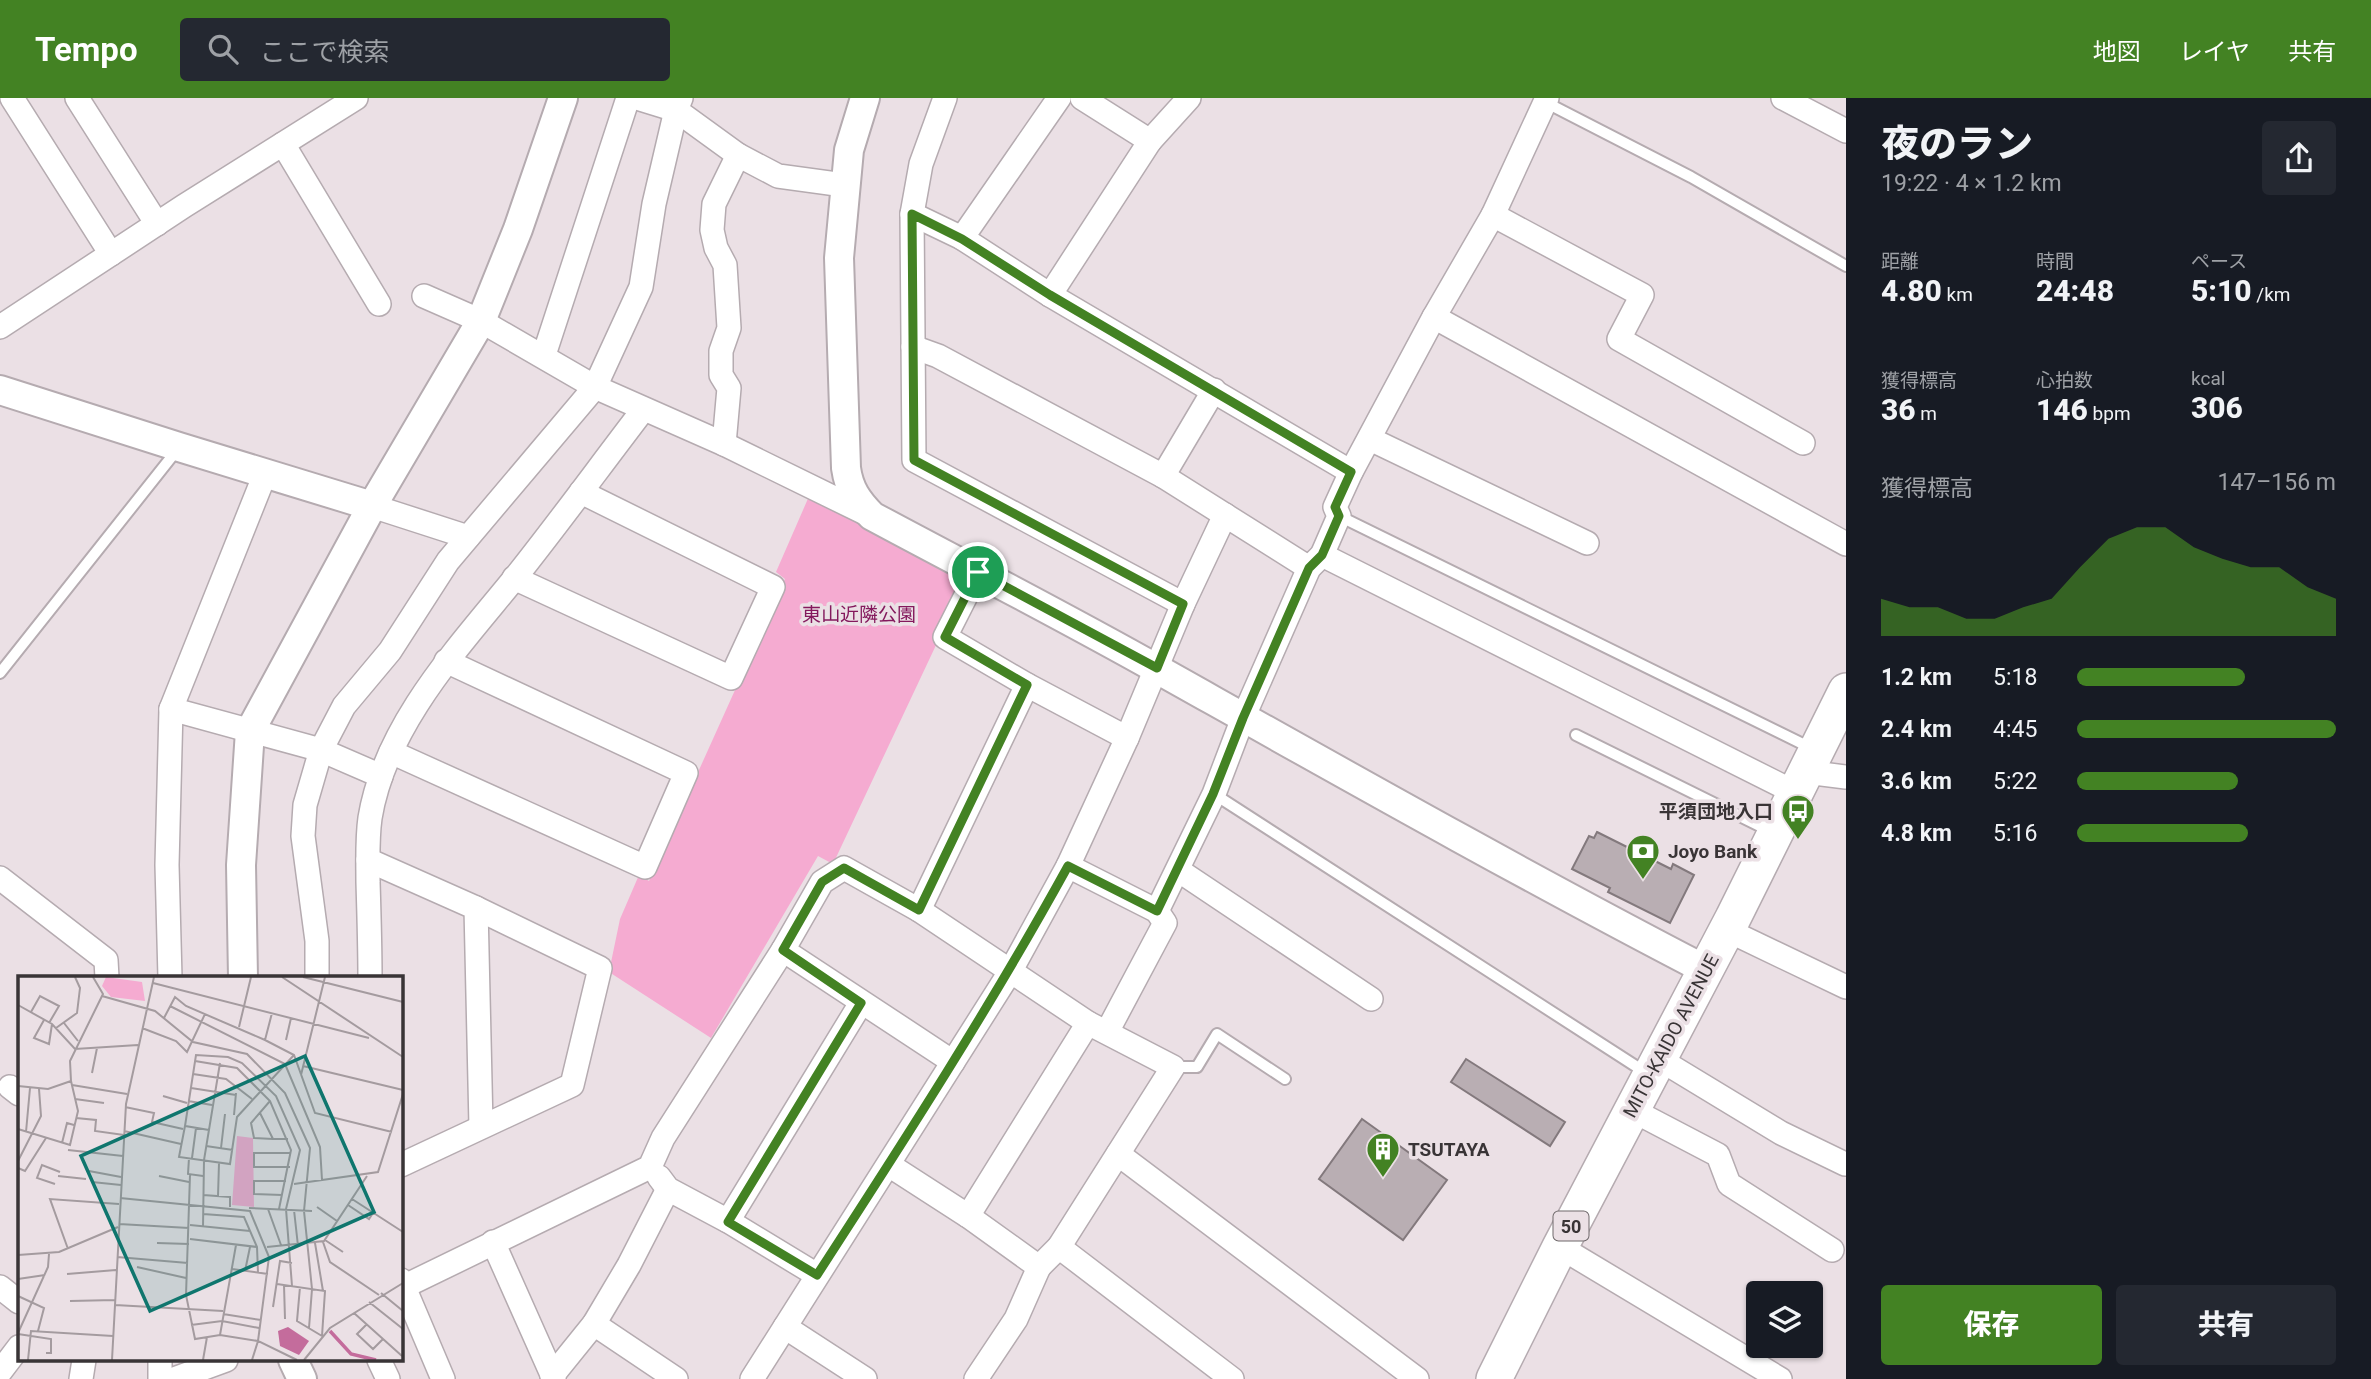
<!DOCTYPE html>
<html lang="ja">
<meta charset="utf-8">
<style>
body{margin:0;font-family:Roboto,"Noto Sans JP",sans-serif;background:#242831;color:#f1f3f6;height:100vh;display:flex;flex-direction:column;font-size:26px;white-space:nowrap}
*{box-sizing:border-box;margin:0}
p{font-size:23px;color:#9ea1a6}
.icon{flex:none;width:38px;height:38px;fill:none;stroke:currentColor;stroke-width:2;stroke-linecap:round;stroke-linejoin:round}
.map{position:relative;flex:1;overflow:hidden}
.details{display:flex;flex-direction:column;background:#171b24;width:525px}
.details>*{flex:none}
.buttons{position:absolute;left:1746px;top:1183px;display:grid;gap:14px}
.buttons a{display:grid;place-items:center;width:77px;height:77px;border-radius:7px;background:#171b24;box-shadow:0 2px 5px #0004;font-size:35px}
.pin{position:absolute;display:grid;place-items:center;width:60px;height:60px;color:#fff;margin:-30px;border:4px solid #fff;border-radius:50%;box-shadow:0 2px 7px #0007}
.round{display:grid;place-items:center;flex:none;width:74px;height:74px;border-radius:7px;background:#242831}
.head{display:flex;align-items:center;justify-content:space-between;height:119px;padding:0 35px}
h1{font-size:38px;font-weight:800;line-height:52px}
.stats{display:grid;grid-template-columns:repeat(3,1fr);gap:10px;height:119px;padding:7px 35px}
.stats div{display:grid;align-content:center}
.stats b{font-size:30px;font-weight:800}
.stats small{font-size:19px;font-weight:400}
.stats p{font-size:19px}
.chart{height:196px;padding:14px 35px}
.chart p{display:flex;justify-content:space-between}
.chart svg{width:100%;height:126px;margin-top:7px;fill:#438223;opacity:.7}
.primary-button{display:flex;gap:14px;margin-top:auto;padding:14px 35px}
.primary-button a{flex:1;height:80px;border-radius:7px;background:#438223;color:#fff;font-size:28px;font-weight:800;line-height:80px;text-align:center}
.primary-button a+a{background:#242831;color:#f1f3f6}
ul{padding:0 35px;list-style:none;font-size:23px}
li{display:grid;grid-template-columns:112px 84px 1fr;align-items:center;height:52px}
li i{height:18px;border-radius:9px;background:#438223}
header{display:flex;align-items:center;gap:42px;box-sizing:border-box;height:98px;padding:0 35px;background:#438223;color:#fff}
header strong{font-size:33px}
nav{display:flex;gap:38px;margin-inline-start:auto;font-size:24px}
.search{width:490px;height:63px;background:#242831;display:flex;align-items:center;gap:18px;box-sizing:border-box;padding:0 24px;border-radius:7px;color:#9ea1a6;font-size:26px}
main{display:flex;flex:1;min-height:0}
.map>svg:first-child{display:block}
</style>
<header>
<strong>Tempo</strong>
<div class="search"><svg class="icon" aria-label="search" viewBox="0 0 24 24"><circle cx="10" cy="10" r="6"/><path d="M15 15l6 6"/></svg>ここで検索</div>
<nav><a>地図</a><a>レイヤ</a><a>共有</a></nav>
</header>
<main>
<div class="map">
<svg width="1846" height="1281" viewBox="0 0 1846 1281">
<rect width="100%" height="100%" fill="#ebe0e5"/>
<path fill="#f5abd1" d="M810,396L955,473L959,484L937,545L833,766L818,758L711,940L609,874L620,821L639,777L649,783L785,481L776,474Z"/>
<g fill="#b9aeb3" stroke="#83797d" stroke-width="2">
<path d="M1597,734L1671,771L1673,766L1694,777L1670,825L1608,794L1610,790L1572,771L1589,738L1594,740Z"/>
<path d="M1466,961L1565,1024L1550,1048L1451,984Z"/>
<path d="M1362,1021L1447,1082L1403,1142L1319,1081Z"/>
</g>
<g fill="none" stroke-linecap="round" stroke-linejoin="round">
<defs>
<g id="service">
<path d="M1545,4L1691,79L1846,168"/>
<path d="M1339,418L1811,650"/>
<path d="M0,575L177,352"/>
<path d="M1576,637L1770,733"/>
<path d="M1214,696L1648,976"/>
<path d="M1173,969H1197L1217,936L1285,981"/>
</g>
<g id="minor">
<path d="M12,0L111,156"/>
<path d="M77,0L157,126"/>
<path d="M637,0L676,12L738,57L778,78L844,87"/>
<path d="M945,0L921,66L912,116L914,362L1183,506"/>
<path d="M1082,0L1150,43"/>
<path d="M1783,0L1846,33"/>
<path d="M283,46L379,206"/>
<path d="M912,116L962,140L1050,197L1351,374"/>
<path d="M1493,117L1642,197L1619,241L1803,345"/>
<path d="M962,140L1059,0"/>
<path d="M1050,197L1150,43L1189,0"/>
<path d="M424,198L481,223L595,289L724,346L869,417"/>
<path d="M1434,219L1846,446"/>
<path d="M0,229L184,108L356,0"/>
<path d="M913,249L938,258L1163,378L1309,470"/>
<path d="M544,257L628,0"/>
<path d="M1370,341L1587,445"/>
<path d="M724,346L729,290L721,277V253L729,230L725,167L716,150L712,132L714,106L738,57"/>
<path d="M1163,378L1214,292"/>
<path d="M372,408L468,439"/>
<path d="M1322,457L1796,695"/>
<path d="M978,474L945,539L1027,587L1127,640"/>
<path d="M514,480L731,580L773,489L581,394"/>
<path d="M171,611L321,652L381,678"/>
<path d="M391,654L645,769L686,675L446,563"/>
<path d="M1806,674L1846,679"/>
<path d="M368,762L476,810L481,1028"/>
<path d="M1068,768L1157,813L1165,825L1107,934"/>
<path d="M1178,772L1371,901"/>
<path d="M0,780L106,862L107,880"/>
<path d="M919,812L1027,587"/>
<path d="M1157,813L1214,696L1243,620L1309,470L1322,457L1339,418L1335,409L1351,374L1434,219L1493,117L1547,0"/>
<path d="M1727,832L1846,889"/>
<path d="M783,852L953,964"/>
<path d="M170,880L167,767L171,611L265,376"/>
<path d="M317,880V843L303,738L305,707L321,652L344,608L390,553L448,463L595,289L641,189L654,106L676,12L681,0"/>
<path d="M370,880C370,848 369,816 368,784C368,764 367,741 370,720C385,628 457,551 514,481C558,426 600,368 643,312"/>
<path d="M1659,961L1781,1035L1845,1066"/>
<path d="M10,989L19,996"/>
<path d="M1632,1012L1718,1057L1729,1086L1832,1152"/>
<path d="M1118,1056L1417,1281"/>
<path d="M401,1067L572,987L600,870L476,810"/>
<path d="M659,1079L668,1091L728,1123L817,1177"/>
<path d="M968,1118L1088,925"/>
<path d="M728,1123L861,905"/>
<path d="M493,1144L554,1281"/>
<path d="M1059,1149L1232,1281"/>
<path d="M1560,1149L1780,1281"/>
<path d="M401,1182L443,1281"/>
<path d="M0,1189L19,1204"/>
<path d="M401,1190L650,1069L663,1040L783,852L822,784L844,770L919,812L1088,925L1173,969L1059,1149L1039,1169L968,1118L889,1067"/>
<path d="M594,1226L676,1281"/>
<path d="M785,1229L865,1281"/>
<path d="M160,1262V1281"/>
<path d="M379,1262L388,1281"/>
<path d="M0,1274L19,1249"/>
<path d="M552,1278L594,1226L629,1167L668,1091"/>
<path d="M81,1281L84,1262"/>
<path d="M174,1281L226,1262"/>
<path d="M752,1281L1010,874L1068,768L1127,640L1183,506L1225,417"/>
<path d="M976,1281L1016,1221L1039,1169"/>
</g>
<g id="tertiary">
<path d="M865,0L849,52L839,160L846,370C849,391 857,403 872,418C967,469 1063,518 1157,571C1339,673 1521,776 1706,872"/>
<path d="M0,292L179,349L372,408"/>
<path d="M243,880L241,767L250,633L372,408L481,223L518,131L563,0"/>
<path d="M293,1262L302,1281"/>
</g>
<path id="primary" d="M1494,1281L1560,1149L1733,820L1846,593"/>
</defs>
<use href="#service" stroke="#b5abb0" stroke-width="14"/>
<use href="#minor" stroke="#b5abb0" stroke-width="26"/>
<use href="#tertiary" stroke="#b5abb0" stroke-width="32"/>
<use href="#primary" stroke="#b5abb0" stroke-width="38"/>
<use href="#service" stroke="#fff" stroke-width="10"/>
<use href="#minor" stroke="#fff" stroke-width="23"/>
<use href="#tertiary" stroke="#fff" stroke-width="28"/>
<use href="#primary" stroke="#fff" stroke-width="35"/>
</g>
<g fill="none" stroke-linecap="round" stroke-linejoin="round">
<defs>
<path id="route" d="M912,116L962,141L1050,197L1351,374L1335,409L1339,418L1322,457L1309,470L1243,620L1213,696L1157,813L1068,768C991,908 904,1043 817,1177L728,1124L861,905L783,852L822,784L844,770L919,812L1027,587L945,539L978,474L1157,570L1183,506L914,362Z"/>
</defs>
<use href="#route" stroke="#fff" stroke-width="14"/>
<use href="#route" stroke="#438223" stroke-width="9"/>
</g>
<defs>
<symbol id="bus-pin" viewBox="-11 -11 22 30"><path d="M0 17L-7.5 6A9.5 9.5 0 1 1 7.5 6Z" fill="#438223" stroke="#ebe0e5"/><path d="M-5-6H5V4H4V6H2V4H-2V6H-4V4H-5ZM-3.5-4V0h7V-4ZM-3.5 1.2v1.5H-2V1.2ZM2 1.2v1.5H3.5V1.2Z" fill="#fff"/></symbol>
<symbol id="bank-pin" viewBox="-11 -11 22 30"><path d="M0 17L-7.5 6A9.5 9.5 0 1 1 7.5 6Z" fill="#438223" stroke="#ebe0e5"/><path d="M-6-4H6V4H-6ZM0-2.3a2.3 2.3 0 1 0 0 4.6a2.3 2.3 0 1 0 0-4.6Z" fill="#fff"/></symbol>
<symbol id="building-pin" viewBox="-11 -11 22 30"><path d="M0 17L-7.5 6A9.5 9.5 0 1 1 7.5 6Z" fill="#438223" stroke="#ebe0e5"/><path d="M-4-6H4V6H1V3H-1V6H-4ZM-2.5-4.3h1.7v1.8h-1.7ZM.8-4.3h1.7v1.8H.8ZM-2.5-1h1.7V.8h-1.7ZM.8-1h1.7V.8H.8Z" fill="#fff"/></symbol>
</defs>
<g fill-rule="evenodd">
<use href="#bus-pin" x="1779" y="694" width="38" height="52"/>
<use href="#bank-pin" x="1624" y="734" width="38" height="52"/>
<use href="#building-pin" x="1364" y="1032" width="38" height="52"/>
</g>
<g text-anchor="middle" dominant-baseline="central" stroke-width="7" stroke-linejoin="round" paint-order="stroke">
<rect fill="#ebe0e5" stroke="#6e686a" stroke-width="2" x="1553.5" y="1113.5" width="35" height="29" rx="5"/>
<g font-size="18" font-weight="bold" fill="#393436">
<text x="1571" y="1128">50</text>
</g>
<g font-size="19" fill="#84195d" stroke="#ebe0e5">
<text x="859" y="516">東山近隣公園</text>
</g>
<g font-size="19" font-weight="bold" fill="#393436" stroke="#ebe0e5" text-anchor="start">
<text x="1773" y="713" text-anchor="end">平須団地入口</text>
<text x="1668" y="753">Joyo Bank</text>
<text x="1408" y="1051">TSUTAYA</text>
</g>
<g font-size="19" fill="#393436" stroke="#ebe0e5">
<text transform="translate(1671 938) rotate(-62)">MITO-KAIDO AVENUE</text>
</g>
</g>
<g transform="translate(18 878)">
<rect width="385" height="385" fill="#ebe0e5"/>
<path d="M88,1L124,6L127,25L93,21L84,10ZM219,160L235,162L236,231L214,229Z" fill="#f5abd1"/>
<path d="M270,351L291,365L281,379L262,370L260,355Z" fill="#c46c9c"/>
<path fill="none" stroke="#c46c9c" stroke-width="3.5" d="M312,355L333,378L358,384"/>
<path fill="none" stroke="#a49b9f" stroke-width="2" d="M264,1L385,81M285,1L385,26M135,7L351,62M84,20L137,35L175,66L229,78L267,117L292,172L286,235L294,313L291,352M0,29L34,48L57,73L120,69M152,30L267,88L302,171L304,204M13,36L22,20L41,30L31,47M146,42L157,21L168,30L247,64L276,79L297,137L374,156M26,44L16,62L31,68L34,48M46,47L60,65M221,51L233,1M38,52L59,37L62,12L57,1M124,52L158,65L169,76L187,38M247,64L254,37M268,64L273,42M177,85L219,92L252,125L273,174L261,233M285,90L385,114M74,97L79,72M175,98L208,103L234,123M283,99L307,1M54,109L109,118M0,110L30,113L53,105L52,85L85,18L75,1M173,112L218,119M145,120L169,127M57,123L86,127M170,125L194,129M252,125L233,147L236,162L255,163M107,131L136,137L134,146L165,153M242,137L255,163H270M216,139L218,117M58,142L78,144L77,155L106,159M167,150L178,79L210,81L224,87L258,120L282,174L268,233L274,310M0,153L52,169L60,135L53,105M191,154L167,150L161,181L212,188L219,141L276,79M106,155L163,168M8,156L12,112M44,167L49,147L56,149M188,170L215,174M203,172L207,138M50,174L105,180M171,182L170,198L185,200M174,182L178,152M0,185L23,140L21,113M272,191H236V177H273M0,192L7,195L28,162M71,195L103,201M172,199L168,319L177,363L202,359L240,365L234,384M40,200L68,203M141,200L171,206M74,206L103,209M37,208L19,202L24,189L42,196M276,208L360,196L385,118M185,219L212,221V231M264,219L236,218V205H268M200,220L201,187M102,222L232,235L251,281L240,365L279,384M334,223L385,256M330,229L351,243L355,237M299,231L319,245M231,232L294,235M250,233L263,269M276,234L280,270M185,238L226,241L239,271L240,297M101,248L171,252M172,249L232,255M185,251L186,184L202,87M172,263L239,271M307,264L325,276M305,266L312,286L361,319M139,267L171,268M297,267L305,315M249,271L306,265L349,200M50,273L32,223L101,228M0,279L41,276L100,251M99,281L170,287M119,291L168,302M214,293L250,298M227,295L232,271M49,298L98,294M0,303L27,299M259,308L307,315L304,360M266,309L267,343M282,311L279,345L304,360M363,317L385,335M0,320L26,332L20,355M52,325L97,324M351,326L385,353M97,329L205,335M255,331L262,285L274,287M336,337L384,380M205,338L243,344M349,348L339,358L355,373L365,363M173,349L204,345L241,352M0,357L30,291L31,278M0,358L33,363V377H28M202,359L218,269M10,384L13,355L95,360M94,384L108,128L136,1M185,384L189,361M286,384L312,352L385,307"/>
<path fill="#0f766e" fill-opacity="0.15" stroke="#0f766e" stroke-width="3.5" d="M287,80L356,236L132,335L63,180Z"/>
<rect width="385" height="385" fill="none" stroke="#393436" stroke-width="3.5"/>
</g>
</svg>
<div class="buttons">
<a><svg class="icon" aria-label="layers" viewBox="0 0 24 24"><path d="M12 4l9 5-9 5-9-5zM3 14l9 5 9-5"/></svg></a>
</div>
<div class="pin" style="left:978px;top:474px;background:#1e9e55"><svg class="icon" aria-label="arrive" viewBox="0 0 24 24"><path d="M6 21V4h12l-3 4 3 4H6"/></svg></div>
</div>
<section class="details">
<div class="head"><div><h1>夜のラン</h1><p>19:22 · 4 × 1.2 km</p></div><a class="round"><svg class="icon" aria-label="share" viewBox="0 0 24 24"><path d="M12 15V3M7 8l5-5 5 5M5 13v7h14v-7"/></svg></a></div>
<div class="stats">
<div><p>距離</p><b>4.80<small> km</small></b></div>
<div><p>時間</p><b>24:48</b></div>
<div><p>ペース</p><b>5:10<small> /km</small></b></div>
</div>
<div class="stats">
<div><p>獲得標高</p><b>36<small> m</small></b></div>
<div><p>心拍数</p><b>146<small> bpm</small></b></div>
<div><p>kcal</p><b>306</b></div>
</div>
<div class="chart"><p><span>獲得標高</span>147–156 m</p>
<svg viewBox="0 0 160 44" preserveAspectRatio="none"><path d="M0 44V31L10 34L20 34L30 38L40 38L50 34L60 31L70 20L80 10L90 6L100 6L110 13L120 17L130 20L140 20L150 27L160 31V44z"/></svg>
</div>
<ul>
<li><b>1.2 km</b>5:18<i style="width:65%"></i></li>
<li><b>2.4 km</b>4:45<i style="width:100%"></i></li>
<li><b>3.6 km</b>5:22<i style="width:62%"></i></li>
<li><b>4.8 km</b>5:16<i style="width:66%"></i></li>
</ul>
<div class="primary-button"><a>保存</a><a>共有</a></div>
</section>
</main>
